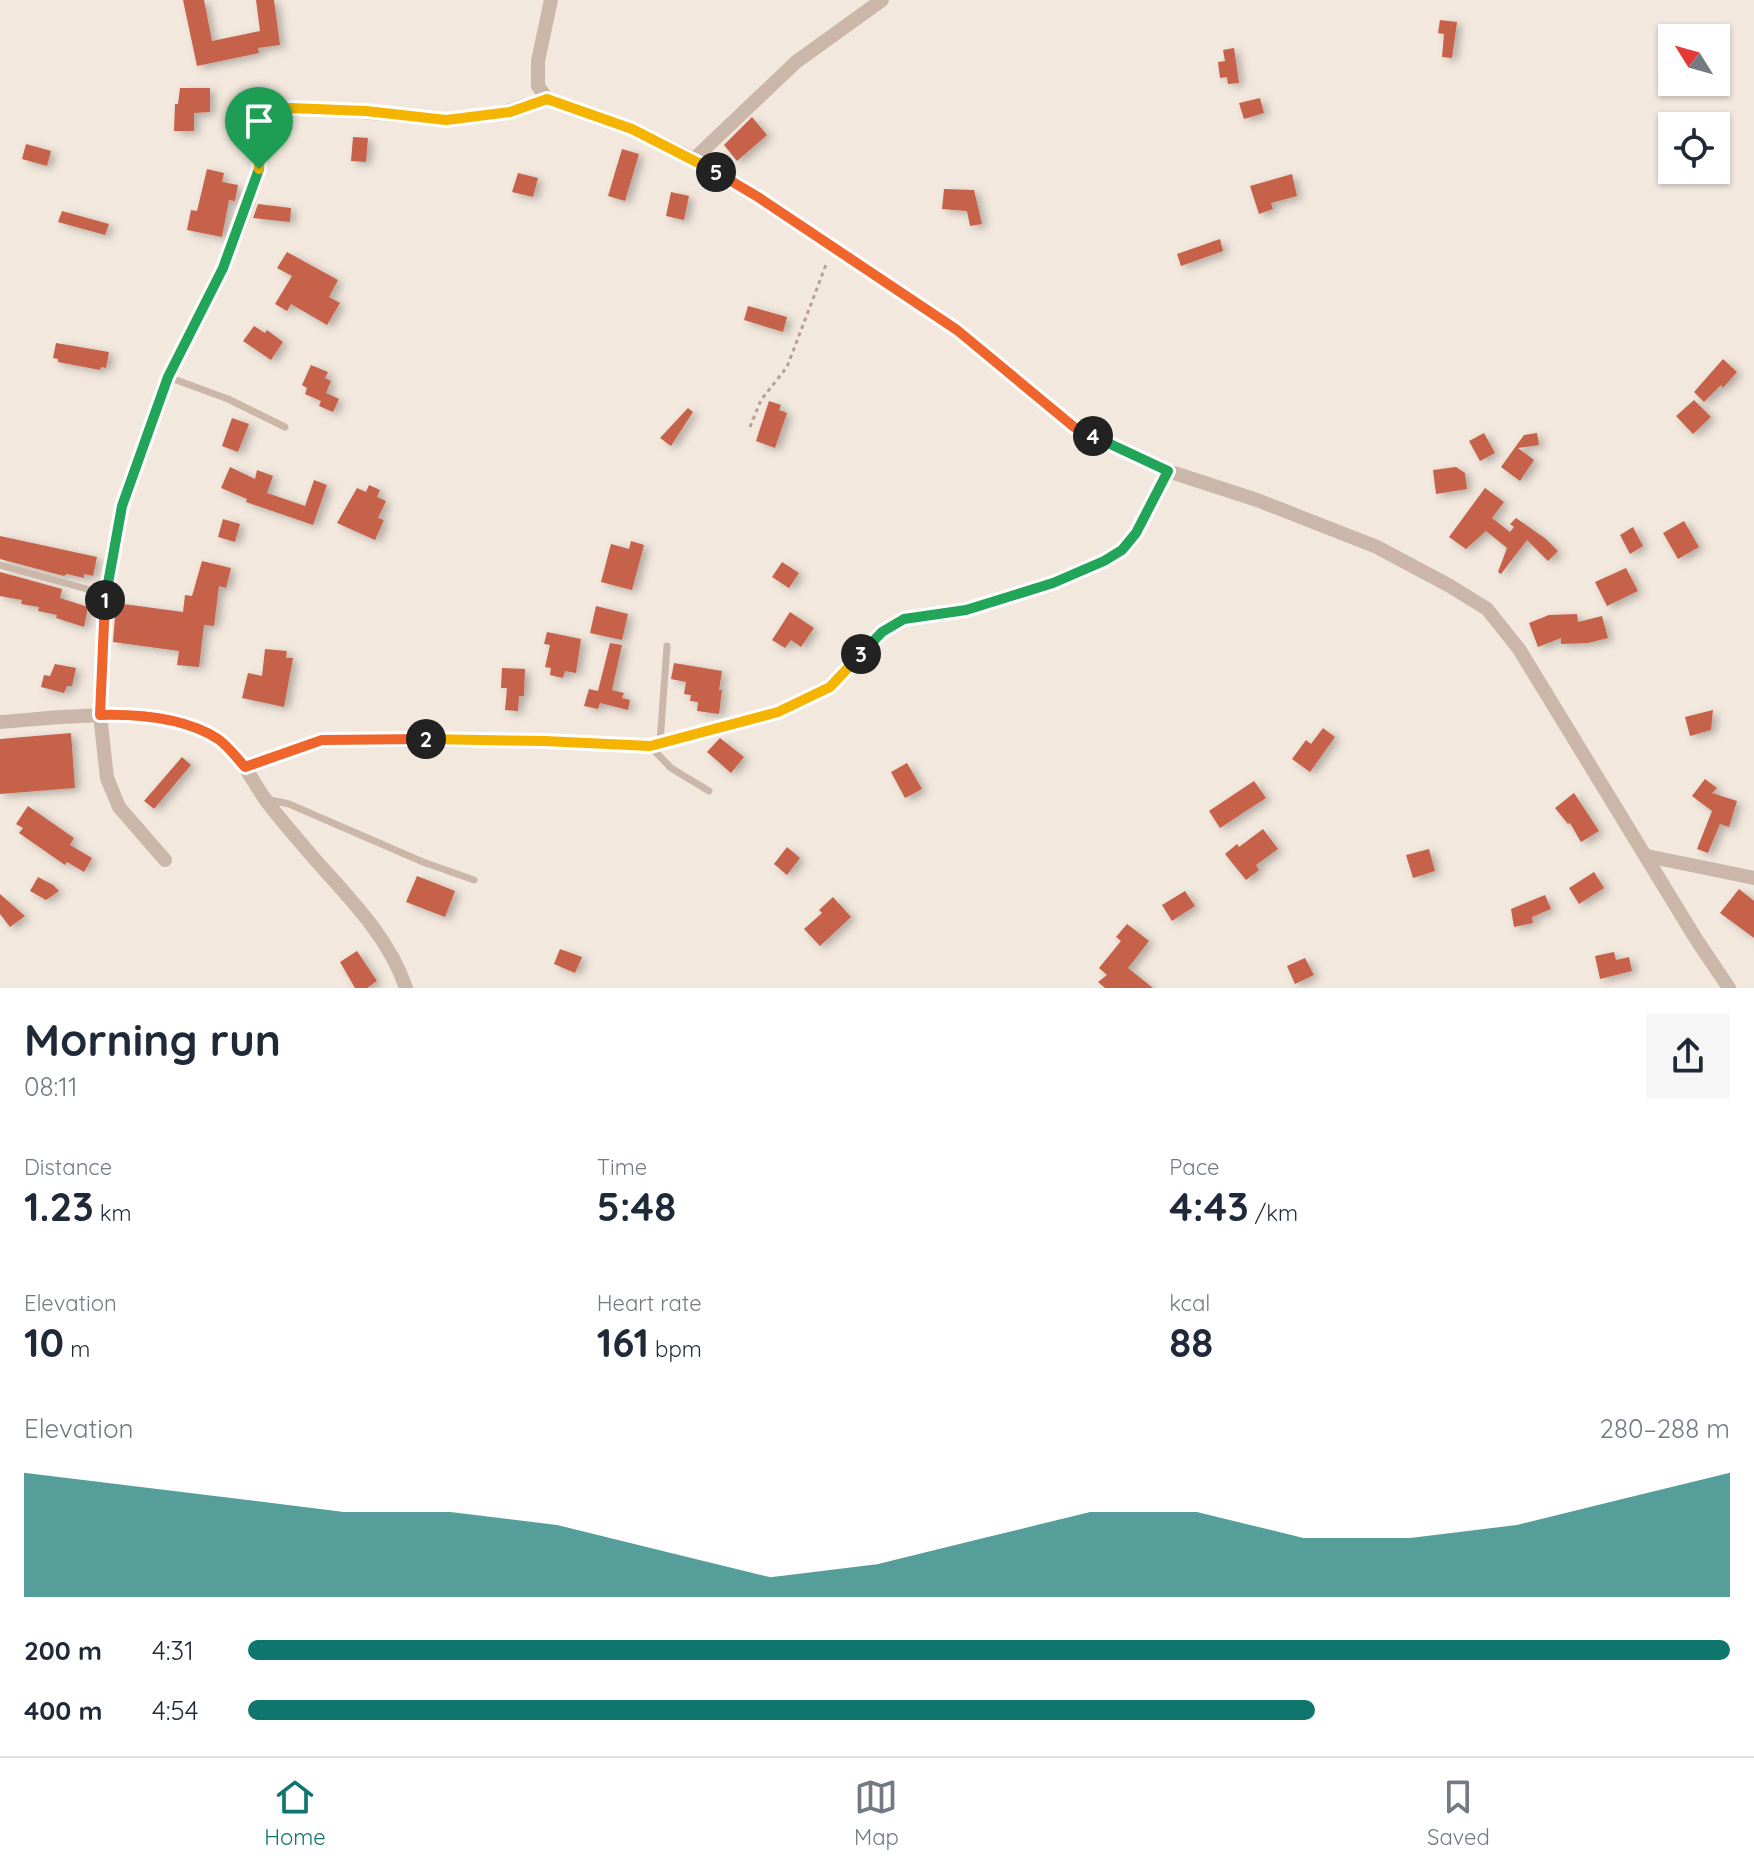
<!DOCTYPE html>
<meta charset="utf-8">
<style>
body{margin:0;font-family:Quicksand,sans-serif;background:#f6f6f7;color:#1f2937;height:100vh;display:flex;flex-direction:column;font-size:30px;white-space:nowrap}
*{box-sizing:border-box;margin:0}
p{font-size:26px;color:#747a83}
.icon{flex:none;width:44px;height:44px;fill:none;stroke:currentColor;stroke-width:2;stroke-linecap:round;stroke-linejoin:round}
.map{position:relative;height:988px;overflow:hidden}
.details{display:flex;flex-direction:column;background:#fff;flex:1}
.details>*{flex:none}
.needle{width:52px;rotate:307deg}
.controls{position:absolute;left:1658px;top:24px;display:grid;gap:16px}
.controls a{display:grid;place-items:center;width:72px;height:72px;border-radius:0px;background:#fff;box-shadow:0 2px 6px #0004;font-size:40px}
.pin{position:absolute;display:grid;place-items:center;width:68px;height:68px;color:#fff;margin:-82px -34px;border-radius:50% 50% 50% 0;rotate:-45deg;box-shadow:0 0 8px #0007}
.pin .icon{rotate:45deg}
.km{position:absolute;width:40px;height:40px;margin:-20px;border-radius:50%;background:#222;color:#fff;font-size:22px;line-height:40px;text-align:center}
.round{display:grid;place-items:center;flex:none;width:84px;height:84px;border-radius:0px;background:#f6f6f7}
.summary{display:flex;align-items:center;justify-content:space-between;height:136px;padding:0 24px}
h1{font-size:44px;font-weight:700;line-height:60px}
.figures{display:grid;grid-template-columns:repeat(3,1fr);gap:12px;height:136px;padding:8px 24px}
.figures div{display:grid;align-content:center}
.figures b{font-size:40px;font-weight:700}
.figures small{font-size:22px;font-weight:400}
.figures p{font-size:22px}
.chart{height:224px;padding:16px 24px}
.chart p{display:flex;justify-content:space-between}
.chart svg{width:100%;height:144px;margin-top:8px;fill:#0f766e;opacity:.7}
ul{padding:0 24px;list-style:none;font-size:26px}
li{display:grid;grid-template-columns:128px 96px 1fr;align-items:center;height:60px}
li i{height:20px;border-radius:10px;background:#0f766e}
.tabs{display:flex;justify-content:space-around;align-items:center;height:112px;border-top:2px solid #e0e1e3;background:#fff;font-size:22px;color:#747a83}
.tabs a{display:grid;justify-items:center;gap:4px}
.tabs .on{color:#0f766e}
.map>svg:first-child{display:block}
</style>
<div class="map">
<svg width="1754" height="988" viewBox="0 0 1754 988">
<defs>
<filter id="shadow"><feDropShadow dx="5" dy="3" stdDeviation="4" flood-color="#0004"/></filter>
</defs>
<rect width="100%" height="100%" fill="#f2e8de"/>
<g fill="#c56249" filter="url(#shadow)">
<path d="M183,0H204L212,41L260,31L256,0H274L280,45L258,48L259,53L197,66Z"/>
<path d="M1440,20L1457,22L1452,58L1442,57L1444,34L1438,33Z"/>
<path d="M1234,48L1239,83L1228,84L1227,77L1220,78L1218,62L1225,61L1223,50Z"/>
<path d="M180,88H210V112L194,113V131H174L175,104H178Z"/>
<path d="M1260,98L1264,113L1244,119L1239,103Z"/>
<path d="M752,117L767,135L737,161L724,145Z"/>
<path d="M353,137L368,138L366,162L351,161Z"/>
<path d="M26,144L51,151L47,166L22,159Z"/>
<path d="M622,149L639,154L625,201L608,196Z"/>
<path d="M207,169L224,173L222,182L238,185L235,201L229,200L222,237L187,230L191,210L197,211Z"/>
<path d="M518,173L538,178L533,197L512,192Z"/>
<path d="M1292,174L1297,196L1271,203L1273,209L1259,214L1250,186Z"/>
<path d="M944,189L974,190L982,224L970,226L967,211L942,209Z"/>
<path d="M671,192L689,196L684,220L666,216Z"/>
<path d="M258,204L291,208L290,222L253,218Z"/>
<path d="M62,211L109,224L105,235L58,222Z"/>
<path d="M1220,239L1223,251L1181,266L1177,254Z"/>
<path d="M287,252L338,280L329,297L340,303L327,325L291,304L287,311L275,304L292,276L277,268Z"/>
<path d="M748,306L787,317L783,332L744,320Z"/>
<path d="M254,326L265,333L267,330L283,342L271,360L243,341Z"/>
<path d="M56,343L109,352L106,368L101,367L100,370L58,362V359L53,358Z"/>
<path d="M1723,359L1737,372L1723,388L1721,385L1704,402L1694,392Z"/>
<path d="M311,365L328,372L325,378L331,381L326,393L339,399L333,412L319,406L321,401L305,394L307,388L302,385Z"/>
<path d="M1694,400L1711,417L1693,434L1676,416Z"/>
<path d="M769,401L781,405L779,410L787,413L775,448L756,441Z"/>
<path d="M688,408L693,412L671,446L660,438Z"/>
<path d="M232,418L249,424L238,452L222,446Z"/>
<path d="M1484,433L1495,453L1480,461L1469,441Z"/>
<path d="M1537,433L1539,445L1518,448L1534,460L1520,481L1501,467L1524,435Z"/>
<path d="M230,467L255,479L257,470L273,476L267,493L305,506L314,480L327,485L313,525L246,502L247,499L221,488Z"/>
<path d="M1456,467L1465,473L1467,489L1436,494L1433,470Z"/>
<path d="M369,485L380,490L377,497L386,501L378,518L384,520L375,540L337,523L357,488L366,492Z"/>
<path d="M1485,488L1504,502L1492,518L1510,532L1514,527L1510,524L1516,518L1546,539L1558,551L1548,561L1527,540L1501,574L1498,572L1507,548L1486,531L1466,549L1449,537Z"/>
<path d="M223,519L240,524L235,542L218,537Z"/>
<path d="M1684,521L1699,547L1678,559L1663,533Z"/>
<path d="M1633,527L1643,546L1630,554L1620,535Z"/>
<path d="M0,536L97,557L93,576L84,574V578L67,574L64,576L0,559Z"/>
<path d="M631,541L644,545L632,590L601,582L611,544L629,549Z"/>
<path d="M202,561L231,568L226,588L219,586L214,626L204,625L199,667L177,665L179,651L113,642L116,603L183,612L185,595L192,596Z"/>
<path d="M782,562L799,573L789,588L772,577Z"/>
<path d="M1626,568L1638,591L1607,606L1595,582Z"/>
<path d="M0,572L62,589L60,598L88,607L84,627L56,618L57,615L38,611L39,607L21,604L22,600L0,596Z"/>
<path d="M596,606L628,614L622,640L590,633Z"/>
<path d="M790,612L814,628L801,647L791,640L785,648L772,640Z"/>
<path d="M1577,614L1578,622L1602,616L1608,638L1588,643L1561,644V638L1538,647L1529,623L1549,615Z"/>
<path d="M547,632L581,639L576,673L565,671L563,678L550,675L551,668L545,667L550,645L544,644Z"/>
<path d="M610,643L622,645L612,690L624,693L622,698L630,700L628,710L600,703L598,709L584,706L589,689L598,691Z"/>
<path d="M265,649L287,651L286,658H293L284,707L242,698L248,673L262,676Z"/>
<path d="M674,663L722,671L719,690H722L719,714L697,711L698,702L690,701L691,695L684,694L686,682L671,679Z"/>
<path d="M55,664L76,668L72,686H67L64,693L41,687L44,675L50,676Z"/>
<path d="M502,668L525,669L524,696H519L518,711L505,710L507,688H501Z"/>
<path d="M1713,710L1711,730L1690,736L1685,717Z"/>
<path d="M1323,728L1335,737L1310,772L1292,759L1306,740L1311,744Z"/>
<path d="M71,733L75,788L0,794V739Z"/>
<path d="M720,738L744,757L731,773L707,752Z"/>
<path d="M182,757L191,765L154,809L144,801Z"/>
<path d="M907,763L922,789L905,798L891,772Z"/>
<path d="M1705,779L1717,788L1712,793L1737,801L1729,827L1720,824L1708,853L1697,849L1712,811L1692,796Z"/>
<path d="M1254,781L1266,798L1220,828L1209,811Z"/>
<path d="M1574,793L1599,831L1581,842L1570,823L1568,824L1555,808Z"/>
<path d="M28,806L74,838L70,845L92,858L84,872L67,862L65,865L19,833L23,828L16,824Z"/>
<path d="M1263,829L1278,849L1256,865L1259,870L1246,880L1225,854L1237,844L1239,847Z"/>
<path d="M787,847L800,858L787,875L774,864Z"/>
<path d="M1429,849L1435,871L1413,878L1406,855Z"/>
<path d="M1594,872L1604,888L1579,904L1569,888Z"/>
<path d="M417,876L455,891L445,917L406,902Z"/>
<path d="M38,877L53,885L59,891L46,900L30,891Z"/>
<path d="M1739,889L1754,901V938L1720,913Z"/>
<path d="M1185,891L1195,906L1172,921L1162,905Z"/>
<path d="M0,894L25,916L10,927L0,914Z"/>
<path d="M1545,895L1551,909L1532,917L1533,923L1514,927L1511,909Z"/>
<path d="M833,897L851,917L820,946L804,929L822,913L819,910Z"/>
<path d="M1127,924L1149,941L1128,968L1153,988H1105L1098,982L1107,975L1099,968L1121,941L1116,937Z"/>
<path d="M560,949L582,957L575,973L554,964Z"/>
<path d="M357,951L377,981L367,988H355L340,962Z"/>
<path d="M1614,952L1616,960L1629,957L1632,971L1600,979L1595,956Z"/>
<path d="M1305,958L1314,975L1295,984L1287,966Z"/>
</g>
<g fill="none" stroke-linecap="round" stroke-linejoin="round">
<path stroke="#b7a194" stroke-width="3" stroke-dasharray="4 4" stroke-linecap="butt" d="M750,427L761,400L787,367L827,262"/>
<g stroke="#cbb7aa" stroke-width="7">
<path d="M168,377L228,399L285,427"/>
<path d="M0,565L105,594"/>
<path d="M660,742L667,646"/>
<path d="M650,746L671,768L709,791"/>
<path d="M266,799L289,804L423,862L474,880"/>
</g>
<g stroke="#cbb7aa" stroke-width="14">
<path d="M551,0L538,61V86L547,99L632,129L694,159L758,197L957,330L1074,427L1168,471L1257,500L1377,547L1450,586L1487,609L1519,649L1696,939L1729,988"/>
<path d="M694,159L796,62L882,0"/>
<path d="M0,722C61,718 169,701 221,741C241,756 251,779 265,799C279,818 296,837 311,855C347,896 388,935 406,988"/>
<path d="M245,767L322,740L545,741L650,746L778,712L830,687L882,632L904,619L966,610L1053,583L1104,561L1122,550L1136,533L1168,471"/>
<path d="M1647,856L1754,878"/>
<path d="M165,860L119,807L107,778L100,715L105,594L122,506L168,377L223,268L248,204L259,169L261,125L266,113C325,101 384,118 444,119C479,120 514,110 547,99"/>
</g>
</g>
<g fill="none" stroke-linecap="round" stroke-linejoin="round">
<defs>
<path id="split-1" d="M105,600L122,506L148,433L168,377L223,268L259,169"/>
<path id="split-2" d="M105,600L100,715C139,714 185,718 218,739C228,746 237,758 245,767L322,740L426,739"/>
<path id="split-3" d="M426,739L545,741L650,746L778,712L830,687L861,654"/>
<path id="split-4" d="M861,654L882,632L904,619L966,610L1053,583L1104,561L1122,550L1136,533L1168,471L1093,436"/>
<path id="split-5" d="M716,172L758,197L957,330L1074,427L1093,436"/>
<path id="split-6" d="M259,169L261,125L266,113L291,108L366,111L446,120L510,112L547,99L632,129L716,172"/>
</defs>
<use href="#split-1" stroke="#fff" stroke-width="16"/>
<use href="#split-2" stroke="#fff" stroke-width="16"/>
<use href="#split-3" stroke="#fff" stroke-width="16"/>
<use href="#split-4" stroke="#fff" stroke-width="16"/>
<use href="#split-5" stroke="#fff" stroke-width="16"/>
<use href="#split-6" stroke="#fff" stroke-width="16"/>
<use href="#split-1" stroke="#22a559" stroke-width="10"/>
<use href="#split-2" stroke="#f0652b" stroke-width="10"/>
<use href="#split-3" stroke="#f5b400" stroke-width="10"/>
<use href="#split-4" stroke="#22a559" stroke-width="10"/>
<use href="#split-5" stroke="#f0652b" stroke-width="10"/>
<use href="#split-6" stroke="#f5b400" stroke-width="10"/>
</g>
</svg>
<div class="controls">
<a><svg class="needle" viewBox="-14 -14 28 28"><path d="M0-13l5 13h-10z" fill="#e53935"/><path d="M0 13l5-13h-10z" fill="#747a83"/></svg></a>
<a><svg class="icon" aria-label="locate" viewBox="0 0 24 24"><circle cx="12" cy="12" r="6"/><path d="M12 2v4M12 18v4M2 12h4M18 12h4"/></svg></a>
</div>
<div class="pin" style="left:259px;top:169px;background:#1e9e55"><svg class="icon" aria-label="arrive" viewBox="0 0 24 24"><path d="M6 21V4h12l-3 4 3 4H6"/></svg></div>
<b class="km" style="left:105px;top:600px">1</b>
<b class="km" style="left:426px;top:739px">2</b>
<b class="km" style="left:861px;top:654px">3</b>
<b class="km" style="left:1093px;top:436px">4</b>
<b class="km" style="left:716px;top:172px">5</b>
</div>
<section class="details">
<div class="summary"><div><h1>Morning run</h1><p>08:11</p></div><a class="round"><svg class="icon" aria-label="share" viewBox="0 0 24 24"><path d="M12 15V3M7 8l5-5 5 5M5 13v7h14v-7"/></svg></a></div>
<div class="figures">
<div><p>Distance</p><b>1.23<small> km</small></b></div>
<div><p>Time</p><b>5:48</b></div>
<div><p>Pace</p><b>4:43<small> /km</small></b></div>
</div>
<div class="figures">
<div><p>Elevation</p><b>10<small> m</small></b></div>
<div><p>Heart rate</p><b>161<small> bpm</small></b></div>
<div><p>kcal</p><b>88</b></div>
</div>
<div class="chart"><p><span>Elevation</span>280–288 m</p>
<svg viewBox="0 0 160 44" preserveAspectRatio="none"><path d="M0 44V6L10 10L20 14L30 18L40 18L50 22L60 30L70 38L80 34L90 26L100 18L110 18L120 26L130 26L140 22L150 14L160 6V44z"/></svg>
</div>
<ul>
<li><b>200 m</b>4:31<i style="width:100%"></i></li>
<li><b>400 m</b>4:54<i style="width:72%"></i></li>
</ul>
</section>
<nav class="tabs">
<a class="on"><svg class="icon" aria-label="home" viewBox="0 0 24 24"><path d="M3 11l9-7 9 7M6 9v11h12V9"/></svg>Home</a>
<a><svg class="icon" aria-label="map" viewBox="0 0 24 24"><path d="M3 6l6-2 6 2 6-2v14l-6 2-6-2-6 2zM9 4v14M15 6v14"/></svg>Map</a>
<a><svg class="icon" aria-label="saved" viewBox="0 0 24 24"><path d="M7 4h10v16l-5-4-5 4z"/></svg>Saved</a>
</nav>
